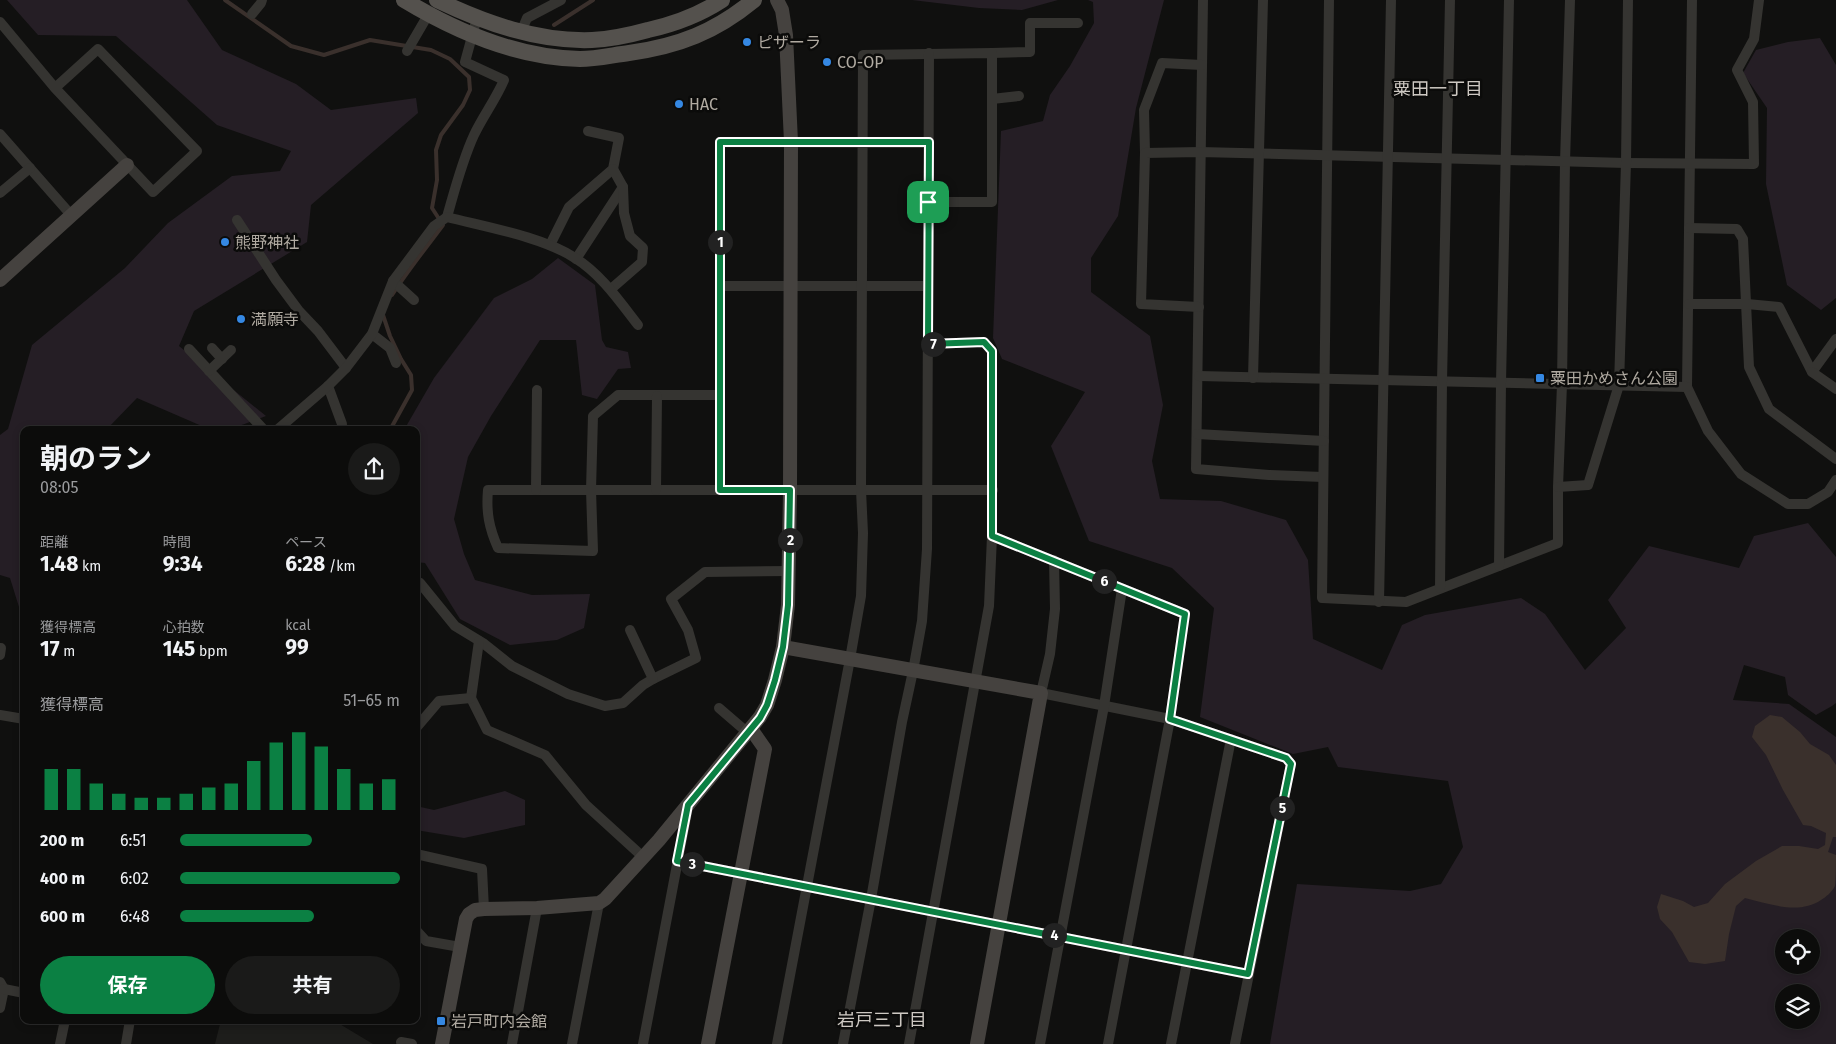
<!DOCTYPE html>
<html lang="ja">
<meta charset="utf-8">
<style>
body{margin:0;font-family:"Fira Sans","Noto Sans JP",sans-serif;background:#1a1a19;color:#f1f3f6;height:100vh;display:flex;flex-direction:column;font-size:19px;white-space:nowrap}
*{box-sizing:border-box;margin:0}
p{font-size:16px;color:#9a9b9d}
.icon{flex:none;width:28px;height:28px;fill:none;stroke:currentColor;stroke-width:2;stroke-linecap:round;stroke-linejoin:round}
.map{position:relative;flex:1;overflow:hidden}
.sheet{position:absolute;left:20px;top:426px;width:400px;height:598px;display:flex;flex-direction:column;background:#0c0c0b;border-radius:10px;box-shadow:0 2px 8px #0003,0 0 0 1px #2c2c2c}
.sheet>*{flex:none}
.controls{position:absolute;left:1775px;top:929px;display:grid;gap:10px}
.controls a{display:grid;place-items:center;width:45px;height:45px;border-radius:50%;background:#0c0c0b;box-shadow:0 2px 8px #0003,0 0 0 1px #2c2c2c;font-size:25px}
.pin{position:absolute;display:grid;place-items:center;width:42px;height:42px;color:#fff;margin:-21px;border-radius:10px;box-shadow:0 2px 8px #0006}
.km{position:absolute;width:25px;height:25px;margin:-12px;border-radius:50%;background:#222;color:#fff;font-size:14px;line-height:25px;text-align:center}
.round{display:grid;place-items:center;flex:none;width:52px;height:52px;border-radius:26px;background:#1a1a19}
.overview{display:flex;align-items:center;justify-content:space-between;height:85px;padding:0 20px}
h1{font-size:28px;font-weight:700;line-height:38px}
.stats{display:grid;grid-template-columns:repeat(3,1fr);gap:8px;height:85px;padding:5px 20px}
.stats div{display:grid;align-content:center}
.stats b{font-size:21px;font-weight:700}
.stats small{font-size:14px;font-weight:400}
.stats p{font-size:14px}
.chart{height:140px;padding:10px 20px}
.chart p{display:flex;justify-content:space-between}
.chart svg{width:100%;height:90px;margin-top:5px;stroke:#0b8043;stroke-width:6}
.button{display:flex;gap:10px;margin-top:auto;padding:10px 20px}
.button a{flex:1;height:58px;border-radius:30px;background:#0b8043;color:#fff;font-size:20px;font-weight:700;line-height:58px;text-align:center}
.button a+a{background:#1a1a19;color:#f1f3f6}
ul{padding:0 20px;list-style:none;font-size:16px}
li{display:grid;grid-template-columns:80px 60px 1fr;align-items:center;height:38px}
li i{height:12px;border-radius:6px;background:#0b8043}
.map>svg:first-child{display:block}
</style>
<div class="map">
<svg width="1836" height="1044" viewBox="0 0 1836 1044">
<rect width="100%" height="100%" fill="#10100f"/>
<path fill="#1d1d1b" d="M221,1020H333L373,1044H215Z"/>
<g fill="#251e25" fill-rule="evenodd">
<path d="M7,0H187L222,50L296,84L331,110L416,98L418,113L311,205L307,242L194,311L179,346L266,416L228,430H211L137,398L106,430H24V623L10,578L0,575V435L8,429L32,345L125,268L168,223L232,176L280,171L291,151L217,125L116,36L38,35Z"/>
<path d="M912,0H1058L1022,10L979,8Z"/>
<path d="M1088,0H1164L1136,108L1118,216L1091,258V292L1150,336L1163,405L1152,461L1160,499L1221,501L1286,520L1308,560L1313,639L1382,670L1402,625L1425,615L1521,598L1545,614L1585,670L1626,628L1608,600L1649,546L1739,568L1754,536L1808,523L1836,557V703L1832,706L1816,715L1788,695L1785,677L1744,665L1733,700L1789,704L1836,737V1044H1270L1297,884L1410,891L1441,884L1463,847L1448,781L1338,767L1328,747L1293,754L1200,717L1214,608L1172,568L1089,541L1051,446L1085,392L1002,359L993,338L1001,131L1043,121L1050,95L1070,66L1094,23L1093,2ZM1784,938H1811V965H1784ZM1784,992H1811V1020H1784Z"/>
<path d="M1820,38L1836,65V298L1821,310L1787,285L1766,184L1767,108L1743,73L1756,50L1788,42Z"/>
<path d="M558,258L595,285L602,340L606,347L628,352L631,368L618,369L597,399L582,395L576,340H540L491,416L468,457L454,519L464,554L475,580L532,595L590,594L584,628L557,640L510,645L460,619L425,563L416,562V430H404L434,378L494,298L532,279Z"/>
<path d="M505,791L525,800V825L464,838L416,830V806L434,810Z"/>
</g>
<path fill="#3a302c" d="M1770,715L1782,717L1800,732L1810,744L1829,755L1836,765V837H1833L1828,852L1836,855C1836,864 1836,879 1835,886C1832,892 1826,897 1821,900C1799,915 1770,904 1745,898L1736,906L1729,934L1725,961L1705,964L1689,962L1672,932L1660,919L1657,907L1661,894L1683,901L1694,907L1708,903L1725,884L1756,861L1782,846H1799L1818,849L1825,845L1826,833L1811,826L1803,825L1783,790L1766,755L1752,737L1755,726Z"/>
<g fill="none" stroke-linecap="round" stroke-linejoin="round">
<g stroke="#3a302c" stroke-width="4">
<path d="M225,0L291,46L324,55L370,40L431,50L450,59L469,77L470,90L463,105L441,135L436,150L437,180L432,208L443,225C426,248 408,270 392,295"/>
<path d="M554,25L593,0"/>
<path d="M383,315L390,336L401,359L411,375L412,390L390,430"/>
</g>
<g stroke="#353431" stroke-width="10">
<path d="M1203,0L1196,469L1269,475L1323,477"/>
<path d="M1329,0L1322,598L1406,602L1558,543V487L1562,384L1565,162L1570,0"/>
<path d="M1692,0L1687,387L1708,431L1741,474L1788,504H1808L1828,492L1836,480"/>
<path d="M252,14L261,3L262,0"/>
<path d="M0,22L55,88L153,192L197,151L98,49L55,88"/>
<path d="M521,32L527,18L561,0"/>
<path d="M407,51L428,15"/>
<path d="M992,53L1030,52V23H1078"/>
<path d="M992,99L1019,96"/>
<path d="M0,134L72,216"/>
<path d="M1145,153L1144,110L1162,63L1202,65"/>
<path d="M0,193L30,168"/>
<path d="M447,217C455,189 462,161 474,135C483,116 496,99 504,80L465,62L477,18"/>
<path d="M237,220L276,280L299,311L318,331L346,368"/>
<path d="M1689,228L1737,229L1743,239L1749,367L1769,409L1836,459"/>
<path d="M550,245L569,207L613,169L619,138L588,131"/>
<path d="M576,259L623,187"/>
<path d="M393,281L414,300"/>
<path d="M720,286H928"/>
<path d="M611,289L642,262L643,248L630,236L624,213L623,187L613,169"/>
<path d="M1689,304H1747L1779,307L1812,372L1836,339"/>
<path d="M1199,307L1141,304L1145,153L1200,152L1626,163L1754,164L1753,102L1737,70L1754,39L1759,0"/>
<path d="M372,334L390,348L396,363"/>
<path d="M212,348L222,359"/>
<path d="M189,349L264,430"/>
<path d="M209,371L231,350"/>
<path d="M1812,372L1836,389"/>
<path d="M1199,376L1687,387"/>
<path d="M1253,378L1263,0"/>
<path d="M328,386L342,424"/>
<path d="M720,395H618L593,416L591,490L593,551L498,548C489,528 486,512 488,490C656,490 825,490 993,490"/>
<path d="M277,430L328,386L346,368L372,334L393,281L434,226L447,217C486,227 543,237 575,258C601,274 620,302 638,325"/>
<path d="M1197,434L1324,441"/>
<path d="M1558,487L1588,485L1619,385L1626,163L1628,0"/>
<path d="M536,490L537,390"/>
<path d="M656,490L657,396"/>
<path d="M720,490V142L929,143"/>
<path d="M992,536L1185,614L1170,719L1108,1044"/>
<path d="M1054,560L1055,609L1050,654L1041,693L1170,719L1286,758L1291,764L1235,1044"/>
<path d="M1499,566L1501,383L1509,0"/>
<path d="M416,585L420,583L455,626L483,643L512,666L568,694L605,706L623,703L643,685L653,679L696,658L688,630L671,599L705,572L790,571"/>
<path d="M1440,588L1442,382L1450,0"/>
<path d="M1379,602L1391,0"/>
<path d="M630,630L653,679"/>
<path d="M479,641L471,698L487,730L545,755L586,805L643,857"/>
<path d="M0,648H1L0,655"/>
<path d="M719,708L748,733"/>
<path d="M0,715L24,719"/>
<path d="M416,728L439,701L471,698"/>
<path d="M416,854L482,869L484,909"/>
<path d="M677,861L1248,974"/>
<path d="M416,930L426,941L460,947"/>
<path d="M0,982L4,989L0,1008"/>
<path d="M4,989L24,993"/>
<path d="M401,1042L412,1044"/>
<path d="M60,1044L65,1020"/>
<path d="M126,1044L130,1020"/>
<path d="M512,1044L537,908"/>
<path d="M572,1044L599,903"/>
<path d="M643,1044L688,807"/>
<path d="M777,1044L850,659L861,596L863,533L861,490L863,55L992,53V202H928"/>
<path d="M843,1044L871,899L902,722L913,671L922,621L927,549L929,53"/>
<path d="M909,1044L989,606L992,536V351L984,342L928,344"/>
<path d="M1040,1044L1104,706L1122,589"/>
<path d="M1171,1044L1231,739"/>
</g>
<g stroke="#45423f" stroke-width="14">
<path d="M0,280L127,165"/>
<path d="M783,647L1041,693L977,1044"/>
<path d="M442,1044L466,919L469,914L475,910L484,909L537,908L599,903L605,899L659,840L760,717L767,705L775,680L783,647L788,605L790,490L791,142L786,35L782,10L777,0"/>
<path d="M708,1044L765,749L751,729"/>
</g>
<g stroke="#54514d" stroke-width="16">
<path d="M404,0C457,32 517,58 580,59C596,59 613,55 629,53C679,46 715,32 754,0"/>
<path d="M437,0C485,23 538,42 592,40C611,39 630,35 648,30C675,24 699,15 722,0"/>
</g>
</g>
<g fill="none" stroke-linecap="round" stroke-linejoin="round">
<defs>
<path id="route" d="M720,142H929L928,344L984,342L992,351V536L1185,614L1170,719L1286,758L1291,764L1248,974L677,861L688,805L760,718L767,705L775,680L783,647L788,605L790,490H720Z"/>
</defs>
<use href="#route" stroke="#fff" stroke-width="10"/>
<use href="#route" stroke="#0b8043" stroke-width="6"/>
</g>
<g fill="#3588e3" stroke="#0b0b0a" stroke-width="2">
<circle cx="747" cy="42" r="5"/>
<circle cx="827" cy="62" r="5"/>
<circle cx="679" cy="104" r="5"/>
<circle cx="225" cy="242" r="5"/>
<circle cx="241" cy="319" r="5"/>
<rect x="1535" y="373" width="10" height="10" rx="2.5"/>
<rect x="436" y="1016" width="10" height="10" rx="2.5"/>
</g>
<g text-anchor="middle" dominant-baseline="central" stroke-width="5" stroke-linejoin="round" paint-order="stroke">
<g font-size="16" fill="#b0aaa1" stroke="#0b0b0a" text-anchor="start">
<text x="757" y="42">ピザーラ</text>
<text x="837" y="62">CO-OP</text>
<text x="689" y="104">HAC</text>
<text x="235" y="242">熊野神社</text>
<text x="251" y="319">満願寺</text>
<text x="1550" y="378">粟田かめさん公園</text>
<text x="451" y="1021">岩戸町内会館</text>
</g>
<g font-size="18" fill="#cdc8c2" stroke="#0b0b0a">
<text x="1438" y="89">粟田一丁目</text>
<text x="882" y="1020">岩戸三丁目</text>
</g>
</g>
</svg>
<div class="controls">
<a><svg class="icon" aria-label="locate" viewBox="0 0 24 24"><circle cx="12" cy="12" r="6"/><path d="M12 2v4M12 18v4M2 12h4M18 12h4"/></svg></a>
<a><svg class="icon" aria-label="layers" viewBox="0 0 24 24"><path d="M12 4l9 5-9 5-9-5zM3 14l9 5 9-5"/></svg></a>
</div>
<div class="pin" style="left:928px;top:202px;background:#1e9e55"><svg class="icon" aria-label="arrive" viewBox="0 0 24 24"><path d="M6 21V4h12l-3 4 3 4H6"/></svg></div>
<b class="km" style="left:720px;top:242px">1</b>
<b class="km" style="left:790px;top:540px">2</b>
<b class="km" style="left:692px;top:864px">3</b>
<b class="km" style="left:1054px;top:935px">4</b>
<b class="km" style="left:1282px;top:808px">5</b>
<b class="km" style="left:1104px;top:581px">6</b>
<b class="km" style="left:933px;top:344px">7</b>
<section class="sheet">
<div class="overview"><div><h1>朝のラン</h1><p>08:05</p></div><a class="round"><svg class="icon" aria-label="share" viewBox="0 0 24 24"><path d="M12 15V3M7 8l5-5 5 5M5 13v7h14v-7"/></svg></a></div>
<div class="stats">
<div><p>距離</p><b>1.48<small> km</small></b></div>
<div><p>時間</p><b>9:34</b></div>
<div><p>ペース</p><b>6:28<small> /km</small></b></div>
</div>
<div class="stats">
<div><p>獲得標高</p><b>17<small> m</small></b></div>
<div><p>心拍数</p><b>145<small> bpm</small></b></div>
<div><p>kcal</p><b>99</b></div>
</div>
<div class="chart"><p><span>獲得標高</span>51–65 m</p>
<svg viewBox="0 0 160 44" preserveAspectRatio="none"><path d="M5 44V24M15 44V24M25 44V31M35 44V36M45 44V38M55 44V38M65 44V36M75 44V33M85 44V31M95 44V20M105 44V11M115 44V6M125 44V13M135 44V24M145 44V31M155 44V29"/></svg>
</div>
<ul>
<li><b>200 m</b>6:51<i style="width:60%"></i></li>
<li><b>400 m</b>6:02<i style="width:100%"></i></li>
<li><b>600 m</b>6:48<i style="width:61%"></i></li>
</ul>
<div class="button"><a>保存</a><a>共有</a></div>
</section>
</div>
